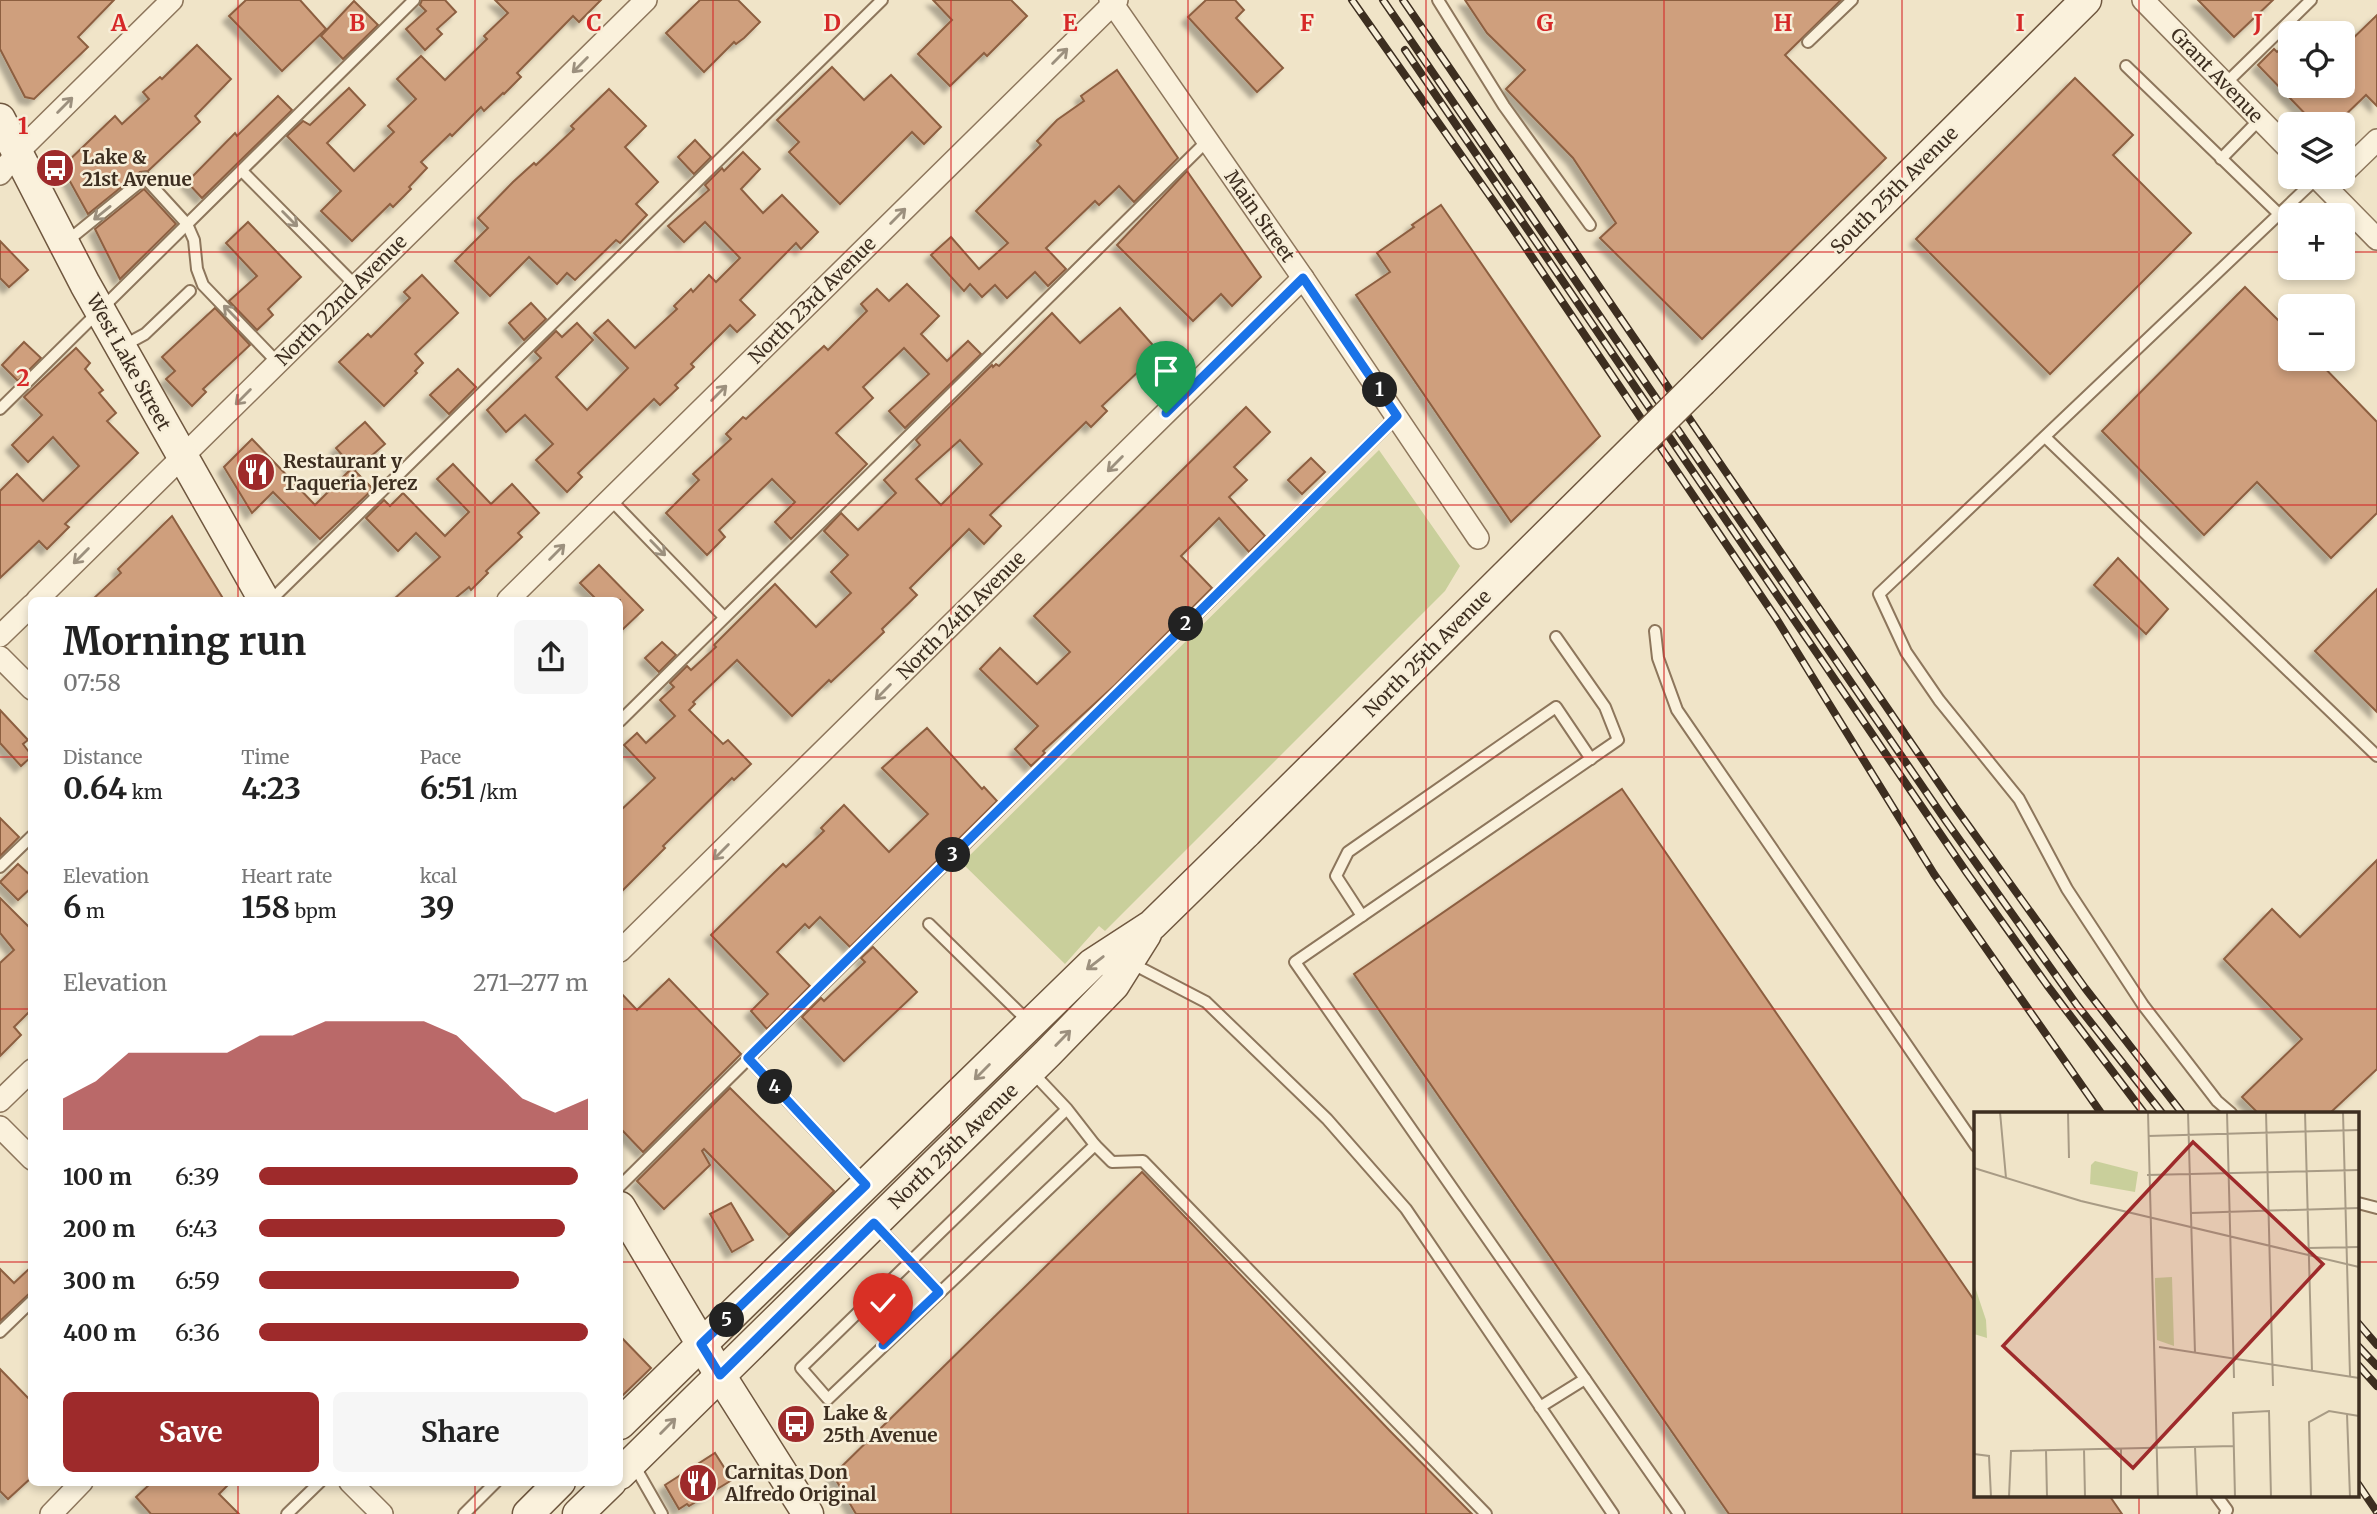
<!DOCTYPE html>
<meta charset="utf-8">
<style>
body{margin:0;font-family:Merriweather,serif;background:#f6f6f6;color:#222;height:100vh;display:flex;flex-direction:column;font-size:26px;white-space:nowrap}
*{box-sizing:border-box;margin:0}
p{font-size:23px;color:#767676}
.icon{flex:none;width:38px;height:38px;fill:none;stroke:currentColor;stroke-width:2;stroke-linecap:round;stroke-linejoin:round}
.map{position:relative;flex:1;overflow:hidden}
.side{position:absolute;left:28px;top:597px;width:595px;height:889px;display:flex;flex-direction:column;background:#fff;border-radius:10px;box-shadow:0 4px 10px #0003}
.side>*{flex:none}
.fabs{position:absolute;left:2278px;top:21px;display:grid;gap:14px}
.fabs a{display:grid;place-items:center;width:77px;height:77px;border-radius:10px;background:#fff;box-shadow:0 4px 10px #0003;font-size:35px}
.pin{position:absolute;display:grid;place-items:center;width:60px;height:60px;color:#fff;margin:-72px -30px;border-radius:50% 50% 50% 0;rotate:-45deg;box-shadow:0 0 7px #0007}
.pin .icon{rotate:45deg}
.km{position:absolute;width:35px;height:35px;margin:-18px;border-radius:50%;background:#222;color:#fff;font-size:19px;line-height:35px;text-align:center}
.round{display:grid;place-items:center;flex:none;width:74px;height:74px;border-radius:10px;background:#f6f6f6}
.summary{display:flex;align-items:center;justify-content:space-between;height:119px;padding:0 35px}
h1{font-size:38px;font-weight:700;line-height:52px}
.stats{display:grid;grid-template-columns:repeat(3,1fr);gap:10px;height:119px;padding:7px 35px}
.stats div{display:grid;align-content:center}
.stats b{font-size:30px;font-weight:700}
.stats small{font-size:19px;font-weight:400}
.stats p{font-size:19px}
.chart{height:196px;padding:14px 35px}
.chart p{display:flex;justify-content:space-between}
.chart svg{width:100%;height:126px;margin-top:7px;fill:#9e2a2b;opacity:.7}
.primary-button{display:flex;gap:14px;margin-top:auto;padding:14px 35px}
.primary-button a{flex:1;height:80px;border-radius:10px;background:#9e2a2b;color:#fff;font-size:28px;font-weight:700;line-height:80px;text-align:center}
.primary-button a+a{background:#f6f6f6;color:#222}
ul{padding:0 35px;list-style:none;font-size:23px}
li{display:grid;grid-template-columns:112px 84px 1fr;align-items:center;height:52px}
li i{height:18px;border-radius:9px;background:#9e2a2b}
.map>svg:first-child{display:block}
</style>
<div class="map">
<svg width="2377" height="1514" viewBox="0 0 2377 1514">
<defs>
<filter id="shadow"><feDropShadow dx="-6" dy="6" stdDeviation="2" flood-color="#0004"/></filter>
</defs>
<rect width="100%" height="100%" fill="#f0e4c8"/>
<path fill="#c9cf9b" d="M1379,450L1460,566L1445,591L1105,931L1099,926L1065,964L962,863Z"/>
<g fill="#cf9f7d" stroke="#8d5f41" stroke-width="2" fill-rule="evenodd" filter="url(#shadow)">
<path d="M0,0H114L78,37L88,47L34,99L25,97L0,49Z"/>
<path d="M246,0H300L326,29L282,71L229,16Z"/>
<path d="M422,0H445L456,12L437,29L442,34L425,50L406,29L426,11L420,5Z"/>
<path d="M495,0H601L579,22L573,16L517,73L521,77L504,94L503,93L484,111L481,107L452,136L450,134L421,162L427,168L409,187L411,189L393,207L390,204L352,241L321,211L341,191L287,136L303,121L310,125L349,88L365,105L327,143L354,171L394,132L388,126L416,99L397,79L421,56L445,80L487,39L484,36L508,13Z"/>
<path d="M700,0H738L760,22L744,38L736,44L734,42L704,72L666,33Z"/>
<path d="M933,0H1011L1027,16L987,56L984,53L950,86L918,54L952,20Z"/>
<path d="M1206,0H1235L1244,10L1236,18L1283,68L1257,92L1188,17Z"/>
<path d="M1465,0H1841L1785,55L1886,158L1702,339L1600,238L1616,223L1573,158L1506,89L1525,70L1487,33Z"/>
<path d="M2198,0H2273L2234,37Z"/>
<path d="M354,1L378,25L343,59L321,36Z"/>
<path d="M2377,15V106L2366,95L2336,124H2315L2258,65L2274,49L2277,52L2291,40V86H2343V48Z"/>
<path d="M197,45L231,79L195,116L200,122L148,171L140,172L88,214L62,167L115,116L122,124L149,99L143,92L160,77L162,79Z"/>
<path d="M832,67L864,100L891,75L941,127L924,144L912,132L840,204L789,152L799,142L777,120Z"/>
<path d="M1117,70L1178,158L1134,202L1119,186L1099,205L1095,201L1046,248L1066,269L1048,286L1035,272L1007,298L995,285L982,297L970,284L964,291L931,255L951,237L979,269L1008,243L976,211L1041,145L1037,141L1057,120L1084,101L1081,96Z"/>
<path d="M2075,78L2133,135L2113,155L2191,233L2050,374L1916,239Z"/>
<path d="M609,89L646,126L625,147L658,182L636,204L647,215L620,243L616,240L575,280L567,273L557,284L529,257L490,296L455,261L488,228L478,218L513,182L534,163L536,165L574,129L571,126Z"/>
<path d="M278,96L292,110L202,198L187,182L235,133L237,136Z"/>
<path d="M695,140L711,157L694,174L678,157Z"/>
<path d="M743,152L760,169L741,189L763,213L782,195L818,232L801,249L796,243L740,300L755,315L737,332L730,325L691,364L694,367L675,385L678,388L660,405L654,399L578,473L582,477L567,492L536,460L553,444L525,415L506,432L487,410L541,358L535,352L556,331L562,337L577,323L593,340L556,377L587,410L628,368L594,333L608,320L635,348L677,309L674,306L691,289L693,292L709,275L716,282L740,258L705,222L684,242L668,226L709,190L705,185L722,168L724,171Z"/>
<path d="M1187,171L1261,277L1232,306L1221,294L1193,321L1117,245Z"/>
<path d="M144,189L176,224L120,279L95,229Z"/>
<path d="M1441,205L1600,436L1511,522L1356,295L1390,272L1377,253L1414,227L1412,225Z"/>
<path d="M248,222L301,277L268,309L273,315L257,330L229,301L257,276L226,243Z"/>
<path d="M0,241L28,270L9,287L0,278Z"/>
<path d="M422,275L458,313L415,354L423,363L415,371L417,373L384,406L339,362L368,334L371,337L410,298L404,292Z"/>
<path d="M907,284L939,316L921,334L947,361L968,341L981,354L905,428L889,411L929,374L904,348L863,387L873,398L836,433L867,464L791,539L775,522L795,502L772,479L719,530L725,537L707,555L666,513L699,480L693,474L731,439L726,434L743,417L746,419L824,346L828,350L867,311L861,304L877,289L889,301Z"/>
<path d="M2245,287L2291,333V359H2316L2377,422V513L2331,558L2257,482L2204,535L2102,431Z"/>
<path d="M531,303L546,319L524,340L509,323Z"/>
<path d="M215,308L250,345L203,389L206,392L192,406L166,379L175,371L162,357Z"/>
<path d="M1120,308L1159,352L1102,406L1107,411L1091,427L1086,422L990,515L1001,526L984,544L969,529L910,588L917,595L882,629L884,632L831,682L829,680L792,716L737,660L693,702L695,704L689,710L723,744L728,740L751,764L734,780L732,778L663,846L665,848L620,893V811L655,778L624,745L637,733L646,743L675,716L660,700L674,687L670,683L687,666L691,670L716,647L714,645L775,584L816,627L851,593L831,572L848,555L824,531L841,513L858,530L896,493L884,480L920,445L916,440L992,365L993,367L996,364L999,366L1052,313L1080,343ZM960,440L982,464L941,505L916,479Z"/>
<path d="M24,342L41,358L18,381L2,365Z"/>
<path d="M76,348L90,363L85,369L103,390L99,393L116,413L107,421L138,453L65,524L69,527L47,549L39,541L0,578V491L17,474L43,501L79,466L53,437L28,462L12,445L42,415L24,397Z"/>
<path d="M458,369L476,387L449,414L430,395Z"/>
<path d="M1246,407L1270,432L1234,467L1247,480L1229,497L1265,536L1249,552L1219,518L1181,556L1212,588L1115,685L1043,751L1045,753L1031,766L1015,749L1038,726L980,669L1000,648L1037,684L1070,652L1034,616Z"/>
<path d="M365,422L385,444L355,470L336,448Z"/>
<path d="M252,439L315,505L352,468L373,489L320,539L273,492L252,513L224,467Z"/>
<path d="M1311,458L1325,472L1302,494L1288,480Z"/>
<path d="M453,464L491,504L512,484L539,513L518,533L522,537L486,571L488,573L471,590L469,587L453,600H393L440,557L416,533L398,551L366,518L384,500L390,506L403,493L445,536L469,512L437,479Z"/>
<path d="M172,516L224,600H92L121,573L118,569Z"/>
<path d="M2118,558L2168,609L2146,634L2094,585Z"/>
<path d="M599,565L643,610L620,632V600H597L580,583Z"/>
<path d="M2377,589V712L2315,651Z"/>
<path d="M662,642L676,655L659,672L645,658Z"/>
<path d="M0,710L28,740L23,744L32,756L21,766L0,743Z"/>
<path d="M927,728L982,789L984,787L997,801L850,947L820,917L809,928L805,924L777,952L810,986L767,1029L751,1011L768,994L711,935L783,864L786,867L824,831L821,828L844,805L889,852L928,814L882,768Z"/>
<path d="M1622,789L1976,1303V1495H2109L2122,1514H1729L1354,974Z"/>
<path d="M0,818L19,837L0,856Z"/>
<path d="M2377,860V1069L2330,1113H2258L2242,1097L2302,1039L2224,959L2272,909L2300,937Z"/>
<path d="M18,864L32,877V887L18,900L0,882Z"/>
<path d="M0,898L32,930V1009L14,1027L21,1035L0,1056V963L14,950L0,933Z"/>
<path d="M873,947L917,992L844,1061L802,1017L821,998L824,1001L865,962L861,958Z"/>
<path d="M669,979L741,1054L643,1152L620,1128V992L637,1010Z"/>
<path d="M730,1088L834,1191L789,1235L704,1149L702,1151L710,1165L664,1209L637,1181Z"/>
<path d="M1142,1172L1391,1432L1472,1514H856L833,1475Z"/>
<path d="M731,1203L753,1240L732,1252L710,1214Z"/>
<path d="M32,1266V1291L0,1321V1269L14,1283Z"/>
<path d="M620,1336L651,1368L620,1398Z"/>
<path d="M0,1369L32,1402V1477L8,1499L0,1491Z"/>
<path d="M715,1453L732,1480L689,1506L687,1504L679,1509L665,1485Z"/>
<path d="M152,1482H231L219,1494L239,1514H151L136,1497Z"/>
</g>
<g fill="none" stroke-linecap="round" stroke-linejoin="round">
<defs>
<g id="lane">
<path d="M1438,0L1504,106L1590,225"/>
<path d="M1808,42L1852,0"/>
<path d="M2126,66L2279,214"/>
<path d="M2225,84L2311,0"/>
<path d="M2221,159L2260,119"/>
<path d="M242,171L356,286"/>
<path d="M66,242L145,178L187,224L194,240L197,269L203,285L278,363"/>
<path d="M123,346L145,334L190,291"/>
<path d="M0,409L414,0"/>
<path d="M2045,437L2377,756"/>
<path d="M610,499L724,617"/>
<path d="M271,600L882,0"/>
<path d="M1655,631L1658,658L1677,710L1976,1146"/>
<path d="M1556,637L1605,707L1618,740L1295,962L1679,1514"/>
<path d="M620,721L1207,141"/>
<path d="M0,867L32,836"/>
<path d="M1362,916L1336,876L1348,852L1556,707L1591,759"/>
<path d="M929,924L1029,1022"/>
<path d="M1131,963L1206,1002L1327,1119L1406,1209L1613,1514"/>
<path d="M748,1058L864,1183"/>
<path d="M1032,1072L1067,1109L801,1368L828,1399L1095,1145L1067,1109"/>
<path d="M2231,1113L2217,1101L2143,1005L2067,889L2019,799L1939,700L1906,652L1879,594L2317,178"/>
<path d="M1095,1145L1112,1162L1143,1161L1486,1514"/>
<path d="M620,1186L1397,416"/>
<path d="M2358,1203L2377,1208"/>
<path d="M876,1225L939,1292"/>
<path d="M0,1332L32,1301"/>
<path d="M1540,1407L1585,1379"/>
<path d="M634,1465L662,1514"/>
<path d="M2216,1495L2227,1510L2225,1514"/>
<path d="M287,1514L320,1482"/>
<path d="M464,1514L496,1482"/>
</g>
<g id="street">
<path d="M1110,0L1303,278L1478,538"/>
<path d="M2143,0L2291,151"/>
<path d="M2343,173L2377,140"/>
<path d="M0,174L17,153L172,0"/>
<path d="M2316,177L2377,239"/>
<path d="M37,600L646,0"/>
<path d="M508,600L1117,0"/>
<path d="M0,636L32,605"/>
<path d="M0,657L32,689"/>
<path d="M620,951L1303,278"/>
<path d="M0,1101L32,1070"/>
<path d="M0,1127L32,1159"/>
<path d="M350,1482L382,1514"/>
<path d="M51,1514L82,1482"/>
</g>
<g id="secondary">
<path d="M0,119L85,284L264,600"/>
<path d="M1702,381L2086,0"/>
<path d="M620,1207L720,1375L808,1514"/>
<path d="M620,1424L1092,964L1152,925L1247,832"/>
<path d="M620,1474L1048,1053L1114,985L1146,934"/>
<path d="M528,1514L560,1482"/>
<path d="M578,1514L611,1482"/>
</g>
</defs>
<use href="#lane" stroke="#8d765c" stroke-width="14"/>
<use href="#street" stroke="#8d765c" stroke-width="24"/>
<use href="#secondary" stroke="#6f573f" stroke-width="33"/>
<use href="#lane" stroke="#faf1dc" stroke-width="10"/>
<use href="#street" stroke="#faf1dc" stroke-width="21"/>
<use href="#secondary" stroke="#faf1dc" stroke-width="30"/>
<defs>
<g id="rail">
<path d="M1352,0L1511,226L1776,618L1934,874L2101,1113"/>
<path d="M1383,0L1946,821L2077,1005L2162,1113"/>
<path d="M1403,0L1955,807L2085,988L2182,1113"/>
<path d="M1405,50L1967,873L2047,985L2144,1113"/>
<path d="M2358,1323L2377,1345"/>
<path d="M2358,1346L2377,1366"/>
<path d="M2358,1365L2377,1386"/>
<path d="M2358,1484L2377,1512"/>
</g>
</defs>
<use href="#rail" stroke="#3d2e20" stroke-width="8"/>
<use href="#rail" stroke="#f7eed8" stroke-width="5" stroke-dasharray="16" stroke-linecap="butt"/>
<defs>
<path id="secondary-bridge" d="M1247,832L1702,381"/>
</defs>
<use href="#secondary-bridge" stroke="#6f573f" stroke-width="33" stroke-linecap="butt"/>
<use href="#secondary-bridge" stroke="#faf1dc" stroke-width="30"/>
</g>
<defs><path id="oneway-shaft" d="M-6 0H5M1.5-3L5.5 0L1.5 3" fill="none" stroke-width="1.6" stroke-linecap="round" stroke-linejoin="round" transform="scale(1.75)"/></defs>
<g stroke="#9c907e">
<use href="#oneway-shaft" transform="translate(1060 56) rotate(-45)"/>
<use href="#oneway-shaft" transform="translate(580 65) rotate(135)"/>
<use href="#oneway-shaft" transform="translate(65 105) rotate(-45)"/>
<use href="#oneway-shaft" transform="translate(102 213) rotate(141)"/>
<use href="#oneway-shaft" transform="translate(898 216) rotate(-45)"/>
<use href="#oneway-shaft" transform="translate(290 219) rotate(45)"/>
<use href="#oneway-shaft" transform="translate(231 313) rotate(-134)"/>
<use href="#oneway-shaft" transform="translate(719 393) rotate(-45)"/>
<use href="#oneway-shaft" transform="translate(243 397) rotate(135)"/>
<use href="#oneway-shaft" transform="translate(1115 464) rotate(135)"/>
<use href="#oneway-shaft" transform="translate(658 548) rotate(46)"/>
<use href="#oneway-shaft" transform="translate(557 552) rotate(-45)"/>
<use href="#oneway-shaft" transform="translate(81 556) rotate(135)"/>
<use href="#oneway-shaft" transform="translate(883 692) rotate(135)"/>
<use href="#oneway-shaft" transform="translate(721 852) rotate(135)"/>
<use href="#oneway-shaft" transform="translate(1095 963) rotate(142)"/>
<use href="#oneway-shaft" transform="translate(1063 1038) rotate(-46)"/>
<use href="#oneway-shaft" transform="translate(982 1072) rotate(135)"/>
<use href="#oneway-shaft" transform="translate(668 1426) rotate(-45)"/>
</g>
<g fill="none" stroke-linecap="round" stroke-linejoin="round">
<defs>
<path id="route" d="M883,1345L939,1292L874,1223L720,1375L701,1344L866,1185L748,1058L1397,416L1303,278L1166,413"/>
</defs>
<use href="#route" stroke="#fff" stroke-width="14"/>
<use href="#route" stroke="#1a73e8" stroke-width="9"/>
</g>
<path fill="none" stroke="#d62828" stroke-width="2" stroke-opacity="0.55" d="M238,0V600M475,0V600M713,0V1514M951,0V1514M1188,0V1514M1426,0V1514M1664,0V1514M1902,0V1514M2139,0V1113M0,252H2291M2343,252H2377M0,505H2377M0,757H32M620,757H2377M0,1009H32M620,1009H2377M0,1262H32M620,1262H1976M2358,1262H2377M238,1482V1514M475,1482V1514M2139,1495V1514"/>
<defs>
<symbol id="bus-disc" viewBox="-11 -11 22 22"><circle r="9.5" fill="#9e2a2b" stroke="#f7eed8"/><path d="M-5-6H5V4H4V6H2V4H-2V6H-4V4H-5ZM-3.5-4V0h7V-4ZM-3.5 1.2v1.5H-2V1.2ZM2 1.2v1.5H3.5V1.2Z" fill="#fff"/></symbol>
<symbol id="restaurant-disc" viewBox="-11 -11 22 22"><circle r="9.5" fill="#9e2a2b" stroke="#f7eed8"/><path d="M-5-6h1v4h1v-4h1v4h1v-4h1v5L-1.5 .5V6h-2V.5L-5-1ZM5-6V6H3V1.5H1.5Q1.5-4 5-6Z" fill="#fff"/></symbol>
</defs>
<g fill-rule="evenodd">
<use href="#bus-disc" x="33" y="146" width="44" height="44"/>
<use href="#restaurant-disc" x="234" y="450" width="44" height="44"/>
<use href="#bus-disc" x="774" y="1402" width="44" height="44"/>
<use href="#restaurant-disc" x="676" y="1461" width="44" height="44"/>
</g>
<g text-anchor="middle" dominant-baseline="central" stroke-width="5" stroke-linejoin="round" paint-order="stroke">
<g font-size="19" fill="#3d2e20" stroke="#f7eed8">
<text transform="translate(2217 75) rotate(46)">Grant Avenue</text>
<text transform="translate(1894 190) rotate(-45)">South 25th Avenue</text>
<text transform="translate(1260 216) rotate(55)">Main Street</text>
<text transform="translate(341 300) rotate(-45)">North 22nd Avenue</text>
<text transform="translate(812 300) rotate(-45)">North 23rd Avenue</text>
<text transform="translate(129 362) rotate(61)">West Lake Street</text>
<text transform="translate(961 615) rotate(-45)">North 24th Avenue</text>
<text transform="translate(1427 653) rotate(-45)">North 25th Avenue</text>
<text transform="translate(953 1146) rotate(-44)">North 25th Avenue</text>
</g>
<g font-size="19" font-weight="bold" fill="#3d2e20" stroke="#f7eed8" text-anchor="start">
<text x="82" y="157">Lake &amp;<tspan x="82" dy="22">21st Avenue</tspan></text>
<text x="283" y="461">Restaurant y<tspan x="283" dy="22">Taqueria Jerez</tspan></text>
<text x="823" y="1413">Lake &amp;<tspan x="823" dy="22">25th Avenue</tspan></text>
<text x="725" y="1472">Carnitas Don<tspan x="725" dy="22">Alfredo Original</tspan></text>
</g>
</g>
<g transform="translate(1974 1112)">
<rect width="385" height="385" fill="#f0e4c8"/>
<path d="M121,49L164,60L161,80L116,72L117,53ZM198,165L200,234L183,228L181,172V166ZM0,172L12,208L13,226L0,222Z" fill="#c9cf9b"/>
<path fill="none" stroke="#a89b85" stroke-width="2" d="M26,0L32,66M94,0L95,46M174,0L184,385M214,0L221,241M253,0L260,266M292,0L299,274M331,0L338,259M369,0L376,264M174,24L385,18M0,56L107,89L385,155M173,63L385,58M217,101L385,96M334,136L385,135M185,235L385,266M373,302L376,385M221,335L223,385M147,336V385M110,337L111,385M72,338L73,385M0,342L15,344L17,385M35,385L37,339L260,334M261,385L259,301L295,299L297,385M337,385L335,310L355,299L385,304"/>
<path fill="#9e2a2b" fill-opacity="0.15" stroke="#9e2a2b" stroke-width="3.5" d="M219,30L349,152L159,356L29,234Z"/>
<rect width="385" height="385" fill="none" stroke="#3d2e20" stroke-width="3.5"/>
</g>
<g font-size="23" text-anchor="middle" font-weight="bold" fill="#d62828" stroke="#f7eed8" stroke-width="5" stroke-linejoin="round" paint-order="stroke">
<text x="119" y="31">A</text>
<text x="357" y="31">B</text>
<text x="594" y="31">C</text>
<text x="832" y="31">D</text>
<text x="1070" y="31">E</text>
<text x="1307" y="31">F</text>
<text x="1545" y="31">G</text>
<text x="1783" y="31">H</text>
<text x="2020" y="31">I</text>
<text x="2258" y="31">J</text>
<text x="23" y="134">1</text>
<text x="23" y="386">2</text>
</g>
</svg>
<div class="fabs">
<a><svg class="icon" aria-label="locate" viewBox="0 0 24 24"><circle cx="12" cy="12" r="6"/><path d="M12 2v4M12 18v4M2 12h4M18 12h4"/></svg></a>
<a><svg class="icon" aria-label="layers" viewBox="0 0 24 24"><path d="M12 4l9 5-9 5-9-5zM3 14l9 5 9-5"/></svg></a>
<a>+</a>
<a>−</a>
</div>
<div class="pin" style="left:1166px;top:413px;background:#1e9e55"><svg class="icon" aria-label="arrive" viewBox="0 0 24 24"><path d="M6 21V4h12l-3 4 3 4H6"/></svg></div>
<div class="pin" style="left:883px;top:1345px;background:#d93025"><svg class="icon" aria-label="check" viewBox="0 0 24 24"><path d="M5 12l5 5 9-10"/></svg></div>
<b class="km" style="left:1380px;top:390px">1</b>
<b class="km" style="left:1186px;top:624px">2</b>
<b class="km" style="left:953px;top:855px">3</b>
<b class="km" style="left:775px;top:1087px">4</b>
<b class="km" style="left:727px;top:1320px">5</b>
<section class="side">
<div class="summary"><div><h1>Morning run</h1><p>07:58</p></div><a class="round"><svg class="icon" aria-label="share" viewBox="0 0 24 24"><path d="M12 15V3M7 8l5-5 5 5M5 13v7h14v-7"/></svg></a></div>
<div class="stats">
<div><p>Distance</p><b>0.64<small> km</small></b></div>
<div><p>Time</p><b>4:23</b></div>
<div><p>Pace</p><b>6:51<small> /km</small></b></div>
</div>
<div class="stats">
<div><p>Elevation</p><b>6<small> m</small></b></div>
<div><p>Heart rate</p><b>158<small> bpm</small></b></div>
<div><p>kcal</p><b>39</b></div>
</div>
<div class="chart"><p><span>Elevation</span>271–277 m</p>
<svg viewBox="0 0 160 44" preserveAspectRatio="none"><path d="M0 44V33L10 27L20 17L30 17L40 17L50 17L60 11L70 11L80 6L90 6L100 6L110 6L120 11L130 22L140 33L150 38L160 33V44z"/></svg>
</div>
<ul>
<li><b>100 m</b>6:39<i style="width:97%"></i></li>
<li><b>200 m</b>6:43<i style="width:93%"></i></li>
<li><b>300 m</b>6:59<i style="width:79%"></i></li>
<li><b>400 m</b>6:36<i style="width:100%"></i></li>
</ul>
<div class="primary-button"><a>Save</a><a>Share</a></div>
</section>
</div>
